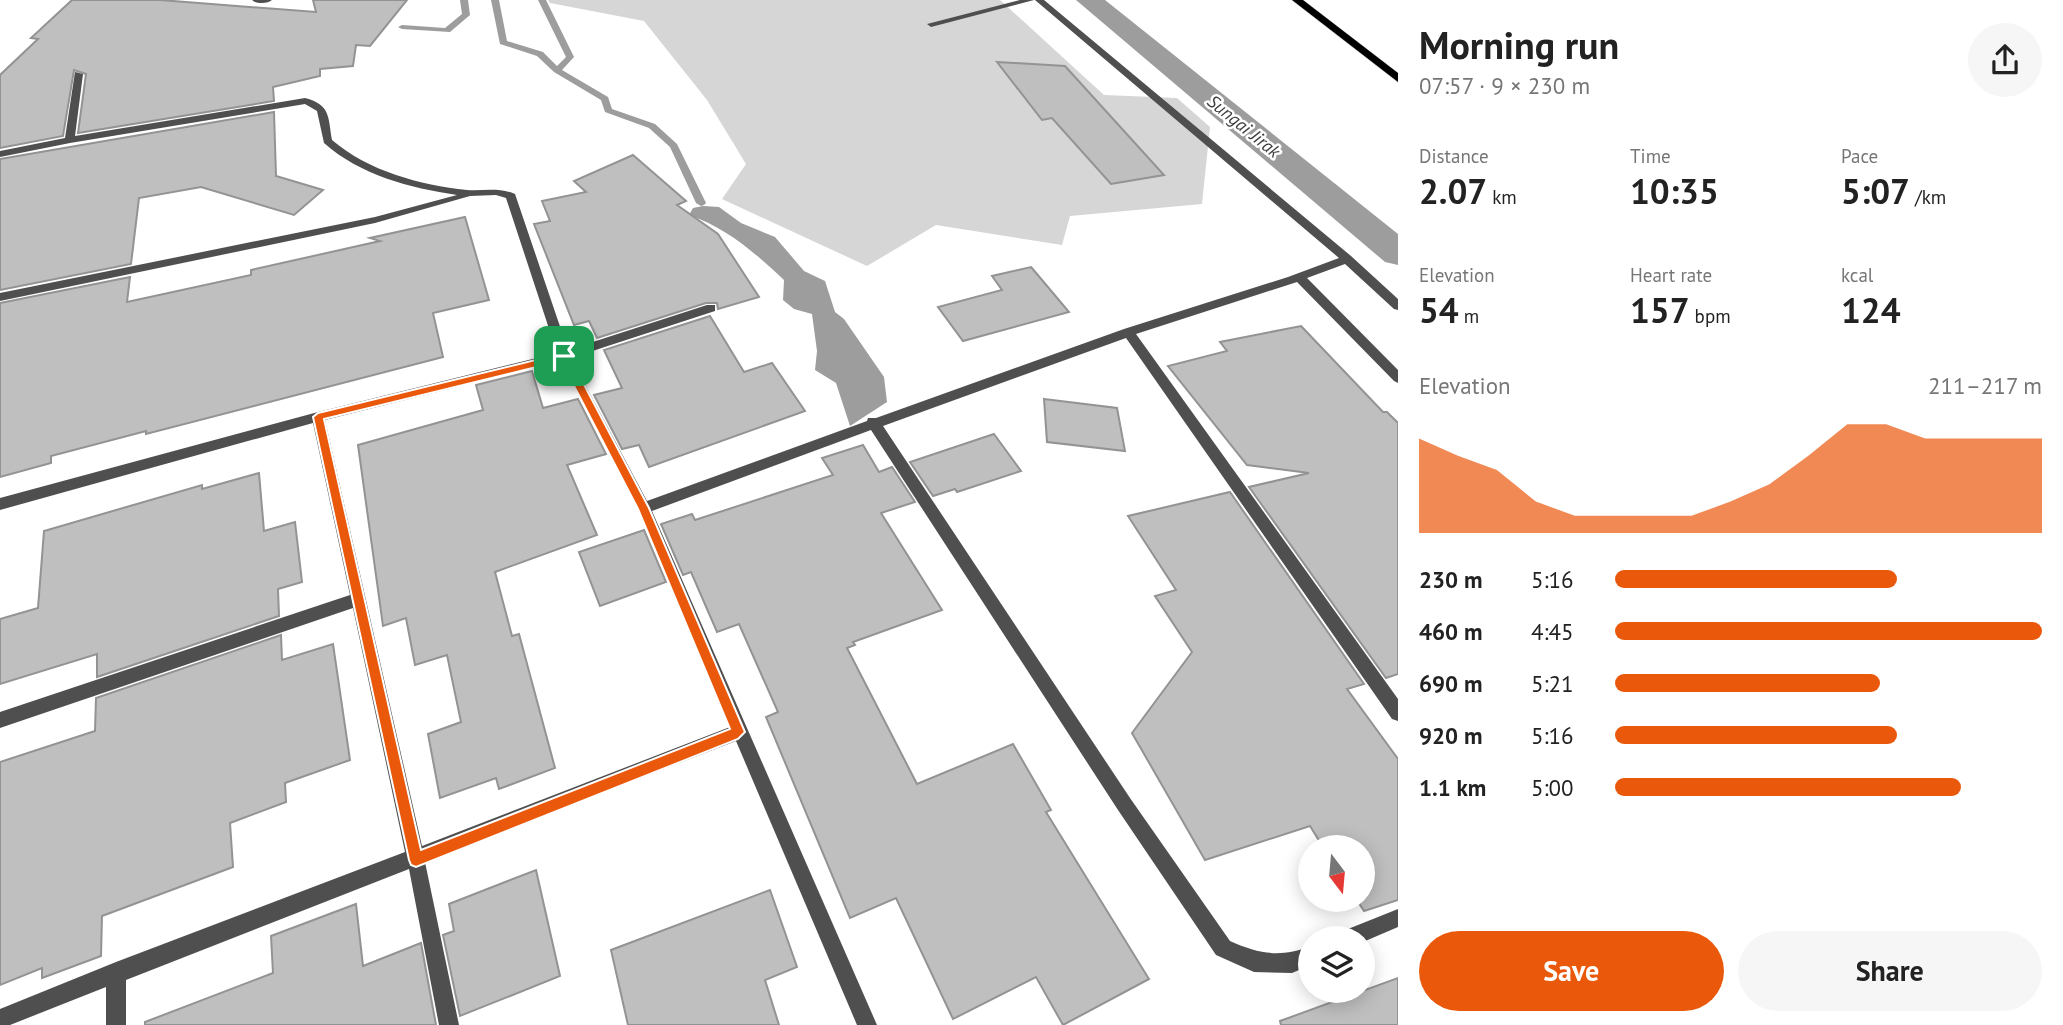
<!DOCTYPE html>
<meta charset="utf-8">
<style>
body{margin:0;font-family:"PT Sans",sans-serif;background:#f6f6f6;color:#222;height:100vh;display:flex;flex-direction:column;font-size:26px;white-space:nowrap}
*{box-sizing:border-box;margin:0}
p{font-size:23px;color:#767676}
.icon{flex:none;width:38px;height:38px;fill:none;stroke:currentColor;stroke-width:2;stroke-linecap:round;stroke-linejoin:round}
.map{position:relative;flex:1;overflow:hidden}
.panel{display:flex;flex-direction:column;background:#fff;width:665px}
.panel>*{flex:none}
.needle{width:46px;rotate:164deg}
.controls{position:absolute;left:1298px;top:835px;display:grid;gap:14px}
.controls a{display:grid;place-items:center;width:77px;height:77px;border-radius:50%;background:#fff;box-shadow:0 4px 18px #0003;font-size:35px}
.pin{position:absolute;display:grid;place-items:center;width:60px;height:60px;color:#fff;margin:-30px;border-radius:14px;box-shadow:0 4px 10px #0006}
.round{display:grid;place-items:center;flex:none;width:74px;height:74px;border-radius:37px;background:#f6f6f6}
.headline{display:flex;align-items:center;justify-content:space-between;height:119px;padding:0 21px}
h1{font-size:38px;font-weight:800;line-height:52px}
.metrics{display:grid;grid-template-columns:repeat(3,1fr);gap:10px;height:119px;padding:7px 21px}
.metrics div{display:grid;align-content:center}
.metrics b{font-size:35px;font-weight:800}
.metrics small{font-size:19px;font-weight:400}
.metrics p{font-size:19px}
.chart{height:196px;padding:14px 21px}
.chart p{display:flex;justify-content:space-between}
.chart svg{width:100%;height:126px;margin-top:7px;fill:#ea580c;opacity:.7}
.action{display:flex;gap:14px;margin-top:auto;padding:14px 21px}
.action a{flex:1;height:80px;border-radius:42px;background:#ea580c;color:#fff;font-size:28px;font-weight:800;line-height:80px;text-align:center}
.action a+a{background:#f6f6f6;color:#222}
ul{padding:0 21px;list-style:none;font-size:23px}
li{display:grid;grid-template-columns:112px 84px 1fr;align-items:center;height:52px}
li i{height:18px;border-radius:9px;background:#ea580c}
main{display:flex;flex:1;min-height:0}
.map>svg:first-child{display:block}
</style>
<main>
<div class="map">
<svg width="1398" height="1025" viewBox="0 0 1398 1025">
<rect width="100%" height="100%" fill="#fff"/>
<path fill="#d6d6d6" d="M548,0H1000L1104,95L1177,98L1210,127L1202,204L1070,216L1062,245L936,225L867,266L722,199L746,164L707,100L644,21L550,3Z"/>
<path fill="#9d9d9d" d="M703,206L719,207L741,223L775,237L804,271L825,281L835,312L844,319L884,377L887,402L850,426L836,383L815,370L817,351L812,314L794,309L783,300L784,280C755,253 727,228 689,215L693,208Z"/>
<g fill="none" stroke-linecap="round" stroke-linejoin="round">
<g fill="#9d9d9d" fill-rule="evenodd">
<path d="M460,0H468L470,15L450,32L402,29L398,27L402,25L445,28L462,14Z"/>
<path d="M491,0H499L507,41L543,52L557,66L566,57L538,0H546L574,57L562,70L608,97L612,109L655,124L677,144L706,203L704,205L701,206L696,203L670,147L649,128L605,112L601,100L554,72L537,56L500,44Z"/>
</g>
<path fill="#9d9d9d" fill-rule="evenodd" d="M1076,0H1105L1398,234V265L1385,262Z"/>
</g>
<g fill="#bfbfbf" stroke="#939393" stroke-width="2">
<path d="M72,0H160L316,12L313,0H407L370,46L356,45L353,66L320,69V76L273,87L274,101L78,133L86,74L74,70L63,136L0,148V75L38,39L31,38Z"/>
<path d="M997,62L1065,66L1164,175L1111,184L1052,118L1042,120Z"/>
<path d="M274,112L276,176L323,190L294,215L201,187L139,198L131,264L0,290V159Z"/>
<path d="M633,155L686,201L677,205L718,234L759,297L718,309L717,303H706L597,338L589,321L574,325L534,224L550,221L542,201L586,192L574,181Z"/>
<path d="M465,217L489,300L433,313L443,357L146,434V431L51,456V463L0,477V303L130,277L127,302L251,275V270L380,241L370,238Z"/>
<path d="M1031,267L1069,312L963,341L938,307L1002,290L992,276Z"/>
<path d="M710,316L744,372L772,363L805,411L649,467L639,445L622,449L594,395L622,388L604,350Z"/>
<path d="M1301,326L1383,412H1387L1398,423V674L1386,678L1249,487L1309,473L1247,465L1168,366L1227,351L1220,342Z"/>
<path d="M532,371L543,408L578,399L606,454L567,465L597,535L495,572L512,636L519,634L555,768L499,789L496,778L440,798L428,734L461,722L447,655L415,665L406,618L383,626L358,445L483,410L476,385Z"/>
<path d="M1044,399L1117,408L1125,451L1047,442Z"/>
<path d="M994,434L1021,471L957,492L955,489L933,496L910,462Z"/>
<path d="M863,445L879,472L892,467L915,502L881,513L942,610L853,642L855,645L847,648L917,784L1013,744L1051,810L1046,812L1149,979L1063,1025L1036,977L953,1019L896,898L850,918L766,717L778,712L739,624L717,632L691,572L683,575L661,524L692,514L695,520L833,475L822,458Z"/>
<path d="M259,473L264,531L295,522L302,582L278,589L279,616L97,677V654L0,684V619L38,608L44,531L202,485V489Z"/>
<path d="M1230,492L1364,684L1347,689L1398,759V900L1364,911L1357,900H1363V847H1323L1310,826L1205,860L1132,733L1192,652L1155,596L1176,590L1128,516Z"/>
<path d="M644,530L666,582L600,606L579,552Z"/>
<path d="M281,635L282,660L333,644L350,760L285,783L286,802L230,823L233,867L102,916L101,956L42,978V968L0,985V762L95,731L96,698Z"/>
<path d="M536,870L560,976L460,1016L443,935L454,931L449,904Z"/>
<path d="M770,890L797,967L765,980L779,1025H628L611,950Z"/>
<path d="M356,904L363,966L421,943L436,1025H145V1022L273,973L271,936Z"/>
<path d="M1398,978V1025H1281L1280,1021Z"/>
</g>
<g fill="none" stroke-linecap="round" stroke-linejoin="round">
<defs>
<path id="primary" d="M1292,0H1303L1398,73V82Z"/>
</defs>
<use href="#primary" stroke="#dbdbdb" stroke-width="1"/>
<path fill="#4f4f4f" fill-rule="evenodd" d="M1020,0H1034L931,27L927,24Z"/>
<g fill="#4f4f4f" fill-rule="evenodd">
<path d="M252,0H272C268,4 256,4 252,0Z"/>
<path d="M1035,0H1044L1351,256L1398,299V310L1394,309L1345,264L1307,278L1398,370V383L1394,381L1297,282L1136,334L1398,699V721L1392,719L1126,338L883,426L1130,798L1230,941C1259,954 1280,958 1311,946V965L1292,973L1254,972L1216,955L1118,810L871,430L652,511L877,1025H857L736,741L425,862L459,1025H439L409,869L126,980V1025H106V987L10,1025H0V1009L116,962L405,852L353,608L0,728V712L350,595L313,423L0,510V498L318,412L557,353L506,198L496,195L470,196L375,223L0,301V293L375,217L457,195C410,188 360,175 324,143L317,111L305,104L70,143L0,157V151L65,138L75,72L83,74L75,136L305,98C331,105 328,117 332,140C368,171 420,185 467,190C483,191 499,187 515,194L568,350L707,305H715V311L571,358L647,501L867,421L868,418H876L1124,329L1288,277L1339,258ZM561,361L638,509L730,727L422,846L325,420Z"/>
<path d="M1398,909V927L1363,942V938H1341L1343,931Z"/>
</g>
<use href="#primary" fill="#000" fill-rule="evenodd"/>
</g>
<path fill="#ea580c" stroke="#fff" stroke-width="2" fill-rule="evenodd" d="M564,353L569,356L649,508L745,732L738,739L416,867L411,865L409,860L313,417L318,413ZM561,361L638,509L730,729L421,850L324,419Z"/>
<g text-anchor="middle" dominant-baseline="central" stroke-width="5" stroke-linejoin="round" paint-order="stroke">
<g font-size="18" font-style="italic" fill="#3e3e3e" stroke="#fff">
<text transform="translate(1244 126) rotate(39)">Sungai Jirak</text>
</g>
</g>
</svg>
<div class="controls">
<a><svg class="needle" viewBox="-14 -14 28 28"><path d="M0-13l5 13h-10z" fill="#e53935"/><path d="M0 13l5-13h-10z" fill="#767676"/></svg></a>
<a><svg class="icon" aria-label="layers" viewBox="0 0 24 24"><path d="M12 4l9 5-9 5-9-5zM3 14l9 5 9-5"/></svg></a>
</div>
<div class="pin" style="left:564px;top:356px;background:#1e9e55"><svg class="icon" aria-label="arrive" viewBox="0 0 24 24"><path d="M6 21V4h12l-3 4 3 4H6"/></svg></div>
</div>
<section class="panel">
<div class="headline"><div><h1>Morning run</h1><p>07:57 · 9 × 230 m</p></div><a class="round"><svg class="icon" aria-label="share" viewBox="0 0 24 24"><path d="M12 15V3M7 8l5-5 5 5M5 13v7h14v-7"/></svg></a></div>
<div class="metrics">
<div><p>Distance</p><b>2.07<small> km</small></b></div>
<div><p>Time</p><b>10:35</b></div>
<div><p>Pace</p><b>5:07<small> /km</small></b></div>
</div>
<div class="metrics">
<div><p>Elevation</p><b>54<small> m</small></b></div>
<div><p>Heart rate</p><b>157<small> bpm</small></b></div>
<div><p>kcal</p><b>124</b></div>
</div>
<div class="chart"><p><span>Elevation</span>211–217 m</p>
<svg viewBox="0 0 160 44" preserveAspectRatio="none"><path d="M0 44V11L10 17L20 22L30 33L40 38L50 38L60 38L70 38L80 33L90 27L100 17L110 6L120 6L130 11L140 11L150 11L160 11V44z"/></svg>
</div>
<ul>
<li><b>230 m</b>5:16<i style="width:66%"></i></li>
<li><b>460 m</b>4:45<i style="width:100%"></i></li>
<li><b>690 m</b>5:21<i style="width:62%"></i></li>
<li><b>920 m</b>5:16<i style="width:66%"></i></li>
<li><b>1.1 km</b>5:00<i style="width:81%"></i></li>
</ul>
<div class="action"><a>Save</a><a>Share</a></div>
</section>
</main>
